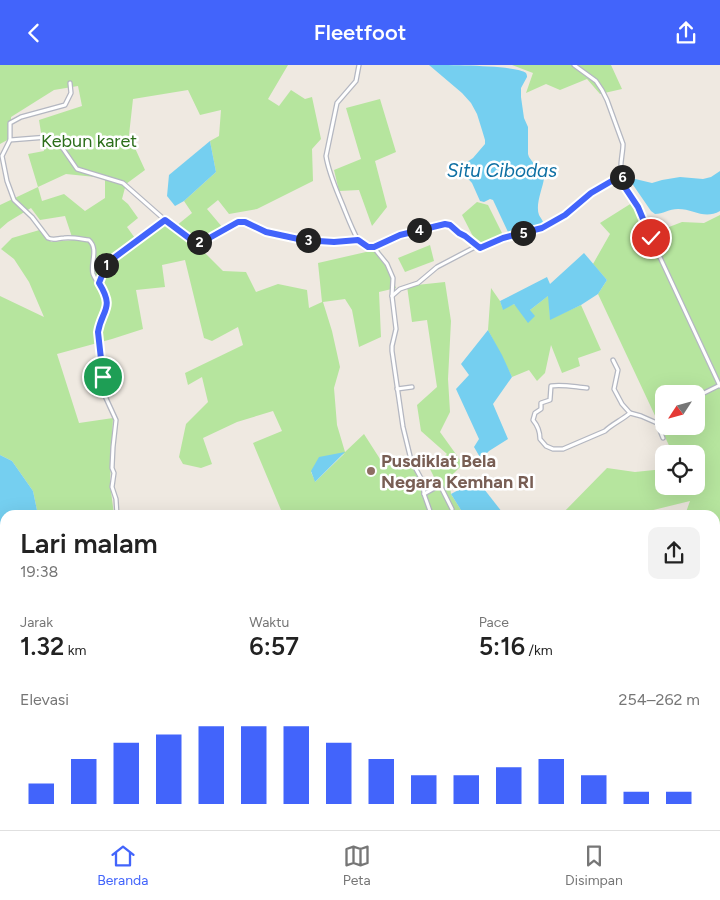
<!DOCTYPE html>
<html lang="id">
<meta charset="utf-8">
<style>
body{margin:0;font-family:Figtree,sans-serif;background:#f2f2f2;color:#222;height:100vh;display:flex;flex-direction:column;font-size:19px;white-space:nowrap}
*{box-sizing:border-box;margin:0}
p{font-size:16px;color:#767676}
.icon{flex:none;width:28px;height:28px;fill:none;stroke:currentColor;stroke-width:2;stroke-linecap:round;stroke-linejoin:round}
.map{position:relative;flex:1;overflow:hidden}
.details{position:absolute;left:0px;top:445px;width:720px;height:320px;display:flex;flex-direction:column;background:#fff;border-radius:15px 15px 0 0;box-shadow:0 5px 20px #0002}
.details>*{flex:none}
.needle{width:32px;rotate:234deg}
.fabs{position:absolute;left:655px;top:320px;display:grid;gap:10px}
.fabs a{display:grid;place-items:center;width:50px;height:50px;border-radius:10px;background:#fff;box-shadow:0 5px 20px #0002;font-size:25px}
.pin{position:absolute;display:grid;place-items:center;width:42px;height:42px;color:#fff;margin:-21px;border:2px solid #fff;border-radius:50%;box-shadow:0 1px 5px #0007}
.km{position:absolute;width:25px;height:25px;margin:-12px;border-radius:50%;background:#222;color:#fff;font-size:14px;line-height:25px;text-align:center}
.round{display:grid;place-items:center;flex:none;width:52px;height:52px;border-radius:10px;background:#f2f2f2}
.overview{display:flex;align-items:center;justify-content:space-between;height:85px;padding:0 20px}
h1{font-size:28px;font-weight:600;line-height:38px}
.figures{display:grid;grid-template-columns:repeat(3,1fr);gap:8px;height:85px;padding:5px 20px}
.figures div{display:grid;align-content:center}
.figures b{font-size:25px;font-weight:600}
.figures small{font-size:14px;font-weight:400}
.figures p{font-size:14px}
.chart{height:140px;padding:10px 20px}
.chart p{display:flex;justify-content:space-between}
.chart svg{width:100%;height:90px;margin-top:5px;stroke:#4264fb;stroke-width:6}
header{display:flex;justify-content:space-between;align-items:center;height:65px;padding:0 20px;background:#4264fb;color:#fff;font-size:22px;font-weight:600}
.tab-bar{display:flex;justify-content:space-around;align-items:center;height:70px;border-top:1px solid #e0e0e0;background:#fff;font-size:14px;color:#767676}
.tab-bar a{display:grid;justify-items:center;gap:2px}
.tab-bar .current{color:#4264fb}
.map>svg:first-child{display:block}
</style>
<header><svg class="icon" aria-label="back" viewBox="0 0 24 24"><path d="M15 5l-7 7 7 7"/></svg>Fleetfoot<svg class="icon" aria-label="share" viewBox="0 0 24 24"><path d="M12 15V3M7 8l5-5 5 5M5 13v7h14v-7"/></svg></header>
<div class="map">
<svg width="720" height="765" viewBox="0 0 720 765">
<rect width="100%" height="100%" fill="#efe9e1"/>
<g fill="#b6e59e" fill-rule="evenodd">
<path d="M0,0H288L268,34L279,41L291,25L305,34L312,32L321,74L312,84L313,116L257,144L229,149L218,135L207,144L223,163L197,180L223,206L246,207L256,227L278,219L307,225L309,243L322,237L318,198L379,184L396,223L379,227L381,272L359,282L352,245L345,234L323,237L332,266L340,302L334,323L337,360L345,387L364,369L380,394L408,391L424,426L438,420L430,404L447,389L421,366L417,340L437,322L427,255L412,257L407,221L445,217L451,256L448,314L450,347L440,367L463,399L449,413L451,429L464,450H453L450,445L440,450H274L281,445L253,378L282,366L273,346L237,357L203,373L212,399L201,403L183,399L179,392L186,359L208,337L202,312L188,320L185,308L243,280L238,262L212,276L204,273L185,195L162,200L165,222L136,225L143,264L112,274L57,289L79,358L113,353L110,418L114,450H38L33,426L12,396L0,390V231L44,252L29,217L14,194L1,184L12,173L43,164L51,177L73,175L65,151L40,155L31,143L8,157L0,164V140L38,122L28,89L44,86L39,55L82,41L78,21L54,25L11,52V73L0,79ZM188,25L200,50L221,45L219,71L210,76L216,107L184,136L192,148L176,161L163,153L137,176L127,162L138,153L128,139L122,134L126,119L145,105L129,70L133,34ZM66,109L105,113V133L85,146L64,129L42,136L38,122ZM345,388L315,417V416L311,407Z"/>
<path d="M512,0H611L622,24L600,29L587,14L560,25L546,19L526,28L533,8Z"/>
<path d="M380,34L396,87L375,96L387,142L372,161L359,125L339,126L334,105L361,94L346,43Z"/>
<path d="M635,136L656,167L682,157L704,158L720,150V612L715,604V450H685L690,436L633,450H599L598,448L595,450H561L607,403L635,407L664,404V421H696V389H673L598,229L607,215L593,199L610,169L600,158ZM664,329H696V361H664Z"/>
<path d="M477,137L488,140L506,176L480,185L462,150Z"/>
<path d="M430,180L434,196L405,207L398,193Z"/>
<path d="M491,223L500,236L503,244L513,239L530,245L549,230L550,254L581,240L601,285L578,293L580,301L562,308L551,280L545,308L537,316L529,305L512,312L488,265Z"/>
<path d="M5,520V735L0,731V523Z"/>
<path d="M715,732L720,733V765H453L459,760H715Z"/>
<path d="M36,760H96L98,765H42Z"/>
<path d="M210,760H390L391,765H208Z"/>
</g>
<g fill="#75cff0">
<path d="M429,0C445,0 517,0 526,8C527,10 527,11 527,12L521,23V32L524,53L528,62V89L529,92L544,113C543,123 535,139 539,150C540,152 542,154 543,157C534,167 521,160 508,167L493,135L490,134L484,137L480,136L472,118L459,104L461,101L473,93L485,79V75L482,65L477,49L471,38L462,28Z"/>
<path d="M210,76L216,107L184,136L175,141L167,131L169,110Z"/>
<path d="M720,106V146C704,155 694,144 678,144C669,144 663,149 655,149L651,146L629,114L631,113L652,118L662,115L680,112L703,114L711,112Z"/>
<path d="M584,188L607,215L598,229L581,240L550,255L548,231L530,245L535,251L528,258L514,239L503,245L500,236L547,212L550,219Z"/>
<path d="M488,265L502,290L512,312L493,339L508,374L489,386L481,394L474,382L479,374L456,324L469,310L461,299Z"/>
<path d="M345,387L315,417L311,406L319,392Z"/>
<path d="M0,390L12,396L33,426L38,450H5V520L0,523Z"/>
<path d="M477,415L502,447L499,450H464L451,429Z"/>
<path d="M0,731L5,735V760H36L42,765H0Z"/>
</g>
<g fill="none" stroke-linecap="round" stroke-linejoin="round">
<path stroke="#75cff0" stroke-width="1" d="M349,765L350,760"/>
<g stroke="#75cff0" stroke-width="7">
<path d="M715,759H720"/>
<path d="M673,760L676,762L705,760"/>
<path d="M604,765L606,760"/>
</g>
<defs>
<g id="street">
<path d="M574,0L596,16L602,25L607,35L623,79C623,88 620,97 621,106C622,121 631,128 637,140C643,151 646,162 651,173L720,321"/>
<path d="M70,18L71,28L65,40L21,52L10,58V75L2,91L7,116L14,135L32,152L48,173C54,176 58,173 64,173C72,172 81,174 89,175C99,184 90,198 93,209C97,220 109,228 107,241C106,250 100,258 98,267L105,331L116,355L113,382L112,403L114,408L112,422L116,434L117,450"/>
<path d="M10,75L48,72L59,78L77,104L123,118L165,155L193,176L197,178L204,176L238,157H245L266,167L303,175L334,177L358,175L369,181L374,183L400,169L445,159C452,160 454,165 459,168C466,172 471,176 477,181"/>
<path d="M358,175C353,166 349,156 345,146C338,128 329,110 326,91L337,38L356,16L359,0"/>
<path d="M374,183L387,199L393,213L392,231L396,264L392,281V286L403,362L411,395L423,417L424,429L430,446L433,450"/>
<path d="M99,218L107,198L165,155"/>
<path d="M392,231L400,224L418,218L437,202L477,181L479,183L503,173L542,163L565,150L591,128L622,110"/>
<path d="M613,295L618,305L614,324L622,339L630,348L641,351L657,358L663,373"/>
<path d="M587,323C575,322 562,319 551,321L550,335L541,338V344L535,348L533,355C538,361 540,366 540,374L546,381L553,384H563L605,366C612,359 622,355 630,348"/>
<path d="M397,324L412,322"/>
<path d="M696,332L720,320"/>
<path d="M657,358L664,353"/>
<path d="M424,429L440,420L452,444"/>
<path d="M715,557L720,553"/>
<path d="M158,760L159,765"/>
<path d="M390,760L392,765"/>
<path d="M415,765L421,760"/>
</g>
</defs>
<use href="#street" stroke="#b4b7c1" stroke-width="5.5"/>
<use href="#street" stroke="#fff" stroke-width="3"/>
</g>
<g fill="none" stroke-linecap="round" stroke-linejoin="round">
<defs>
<path id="route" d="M103,312L98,267C102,244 115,244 99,218L107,198L165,155L193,176L197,178L204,176L238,157H245L266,167L303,175L334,177L358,175L368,182H374L400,170L445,159L450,160L459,168L465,171L480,183L503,173L542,163L565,150L591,128L622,110L624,121L638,142L651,173"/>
</defs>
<use href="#route" stroke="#fff" stroke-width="10"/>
<use href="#route" stroke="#4264fb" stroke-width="6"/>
</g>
<circle fill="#8d6e63" stroke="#fff" stroke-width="2" cx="371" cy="406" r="5"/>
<g text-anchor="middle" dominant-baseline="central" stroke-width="5" stroke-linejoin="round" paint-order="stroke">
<g font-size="18" fill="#2c6e1b" stroke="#fff">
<text x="89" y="76">Kebun karet</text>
</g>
<g font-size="18" font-weight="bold" fill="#785e54" stroke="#fff" text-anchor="start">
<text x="381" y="396">Pusdiklat Bela<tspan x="381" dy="21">Negara Kemhan RI</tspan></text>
</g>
<g font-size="19" font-style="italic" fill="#0d6fa3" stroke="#fff">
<text x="502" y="105">Situ Cibodas</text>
</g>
</g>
</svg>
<div class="fabs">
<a><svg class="needle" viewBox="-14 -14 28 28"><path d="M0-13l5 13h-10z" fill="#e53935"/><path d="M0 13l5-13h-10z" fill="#767676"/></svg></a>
<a><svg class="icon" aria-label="locate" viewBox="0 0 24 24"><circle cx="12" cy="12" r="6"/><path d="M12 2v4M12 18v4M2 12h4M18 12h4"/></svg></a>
</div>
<div class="pin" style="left:103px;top:312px;background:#1e9e55"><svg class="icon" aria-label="arrive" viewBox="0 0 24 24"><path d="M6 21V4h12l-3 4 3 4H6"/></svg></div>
<div class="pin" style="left:651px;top:173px;background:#d93025"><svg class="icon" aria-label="check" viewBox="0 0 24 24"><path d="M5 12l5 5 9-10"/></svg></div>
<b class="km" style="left:106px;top:200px">1</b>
<b class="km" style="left:199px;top:177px">2</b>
<b class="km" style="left:308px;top:175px">3</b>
<b class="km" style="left:419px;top:165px">4</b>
<b class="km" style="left:523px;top:168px">5</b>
<b class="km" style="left:622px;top:112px">6</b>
<section class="details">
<div class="overview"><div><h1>Lari malam</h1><p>19:38</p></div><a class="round"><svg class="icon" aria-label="share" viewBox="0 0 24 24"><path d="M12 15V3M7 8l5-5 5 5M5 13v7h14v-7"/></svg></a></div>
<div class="figures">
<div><p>Jarak</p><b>1.32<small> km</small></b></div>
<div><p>Waktu</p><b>6:57</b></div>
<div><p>Pace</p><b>5:16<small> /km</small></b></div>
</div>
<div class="chart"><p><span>Elevasi</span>254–262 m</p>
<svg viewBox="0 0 160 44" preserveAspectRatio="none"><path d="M5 44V34M15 44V22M25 44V14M35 44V10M45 44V6M55 44V6M65 44V6M75 44V14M85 44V22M95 44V30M105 44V30M115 44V26M125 44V22M135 44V30M145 44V38M155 44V38"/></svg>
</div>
</section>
</div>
<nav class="tab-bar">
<a class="current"><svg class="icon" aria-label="home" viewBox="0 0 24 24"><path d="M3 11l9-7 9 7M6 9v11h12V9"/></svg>Beranda</a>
<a><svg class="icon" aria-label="map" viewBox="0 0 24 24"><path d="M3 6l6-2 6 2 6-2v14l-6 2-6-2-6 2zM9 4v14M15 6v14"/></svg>Peta</a>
<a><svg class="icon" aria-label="saved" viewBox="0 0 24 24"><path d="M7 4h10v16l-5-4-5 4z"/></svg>Disimpan</a>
</nav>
